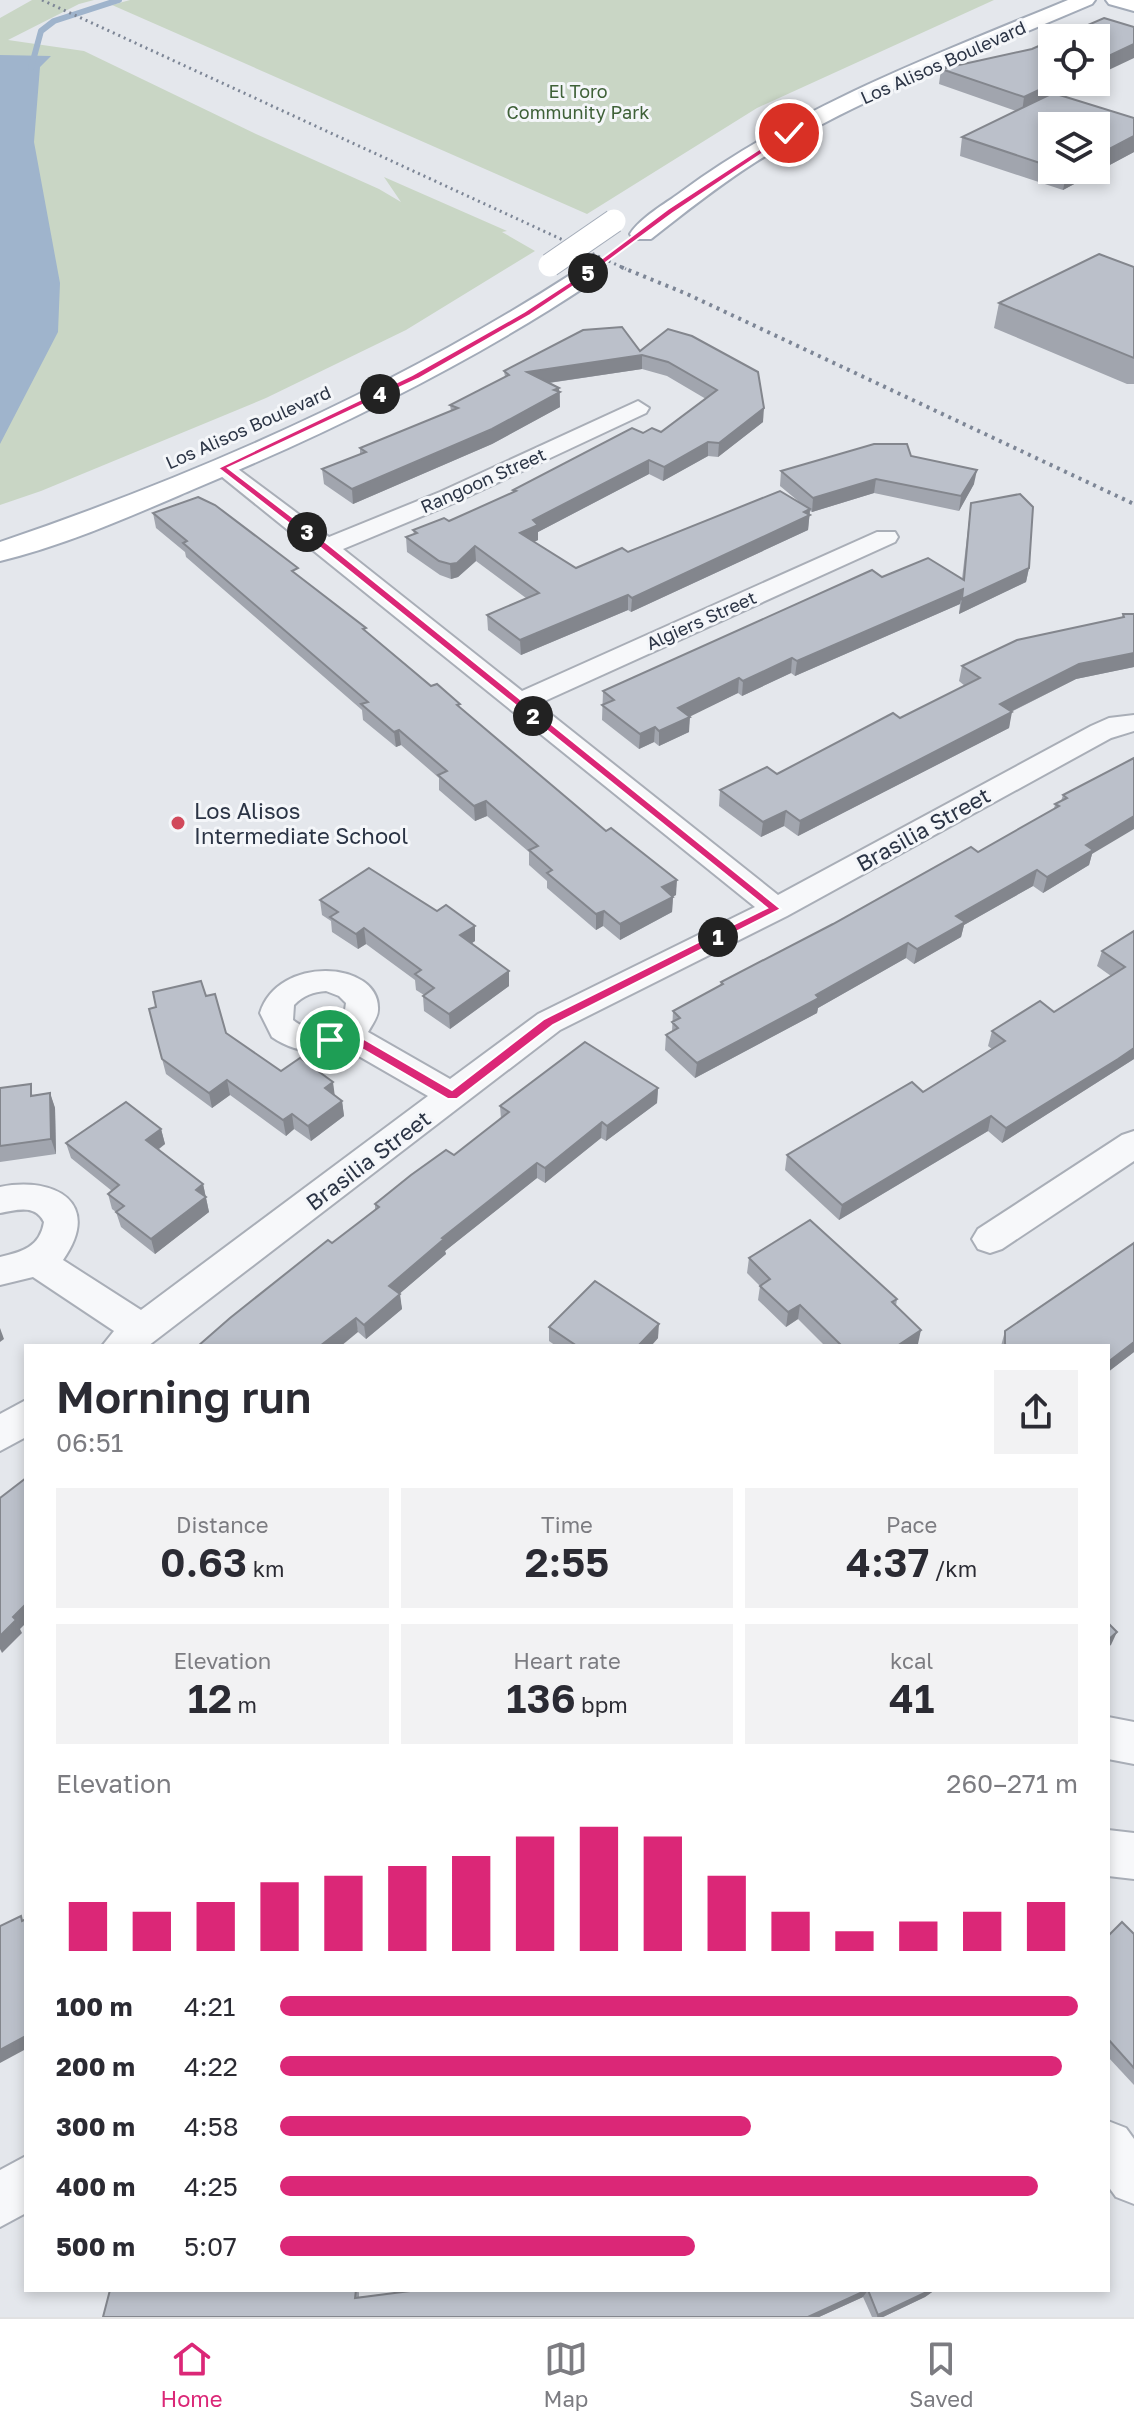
<!DOCTYPE html>
<meta charset="utf-8">
<style>
body{margin:0;font-family:"Golos Text",sans-serif;background:#f2f2f3;color:#2b2b33;height:100vh;display:flex;flex-direction:column;font-size:30px;white-space:nowrap}
*{box-sizing:border-box;margin:0}
p{font-size:26px;color:#7c7c81}
.icon{flex:none;width:44px;height:44px;fill:none;stroke:currentColor;stroke-width:2;stroke-linecap:round;stroke-linejoin:round}
.map{position:relative;flex:1;overflow:hidden}
.side{position:absolute;left:24px;top:1344px;width:1086px;height:948px;display:flex;flex-direction:column;background:#fff;border-radius:0px;box-shadow:0 4px 12px #0003}
.side>*{flex:none}
.controls{position:absolute;left:1038px;top:24px;display:grid;gap:16px}
.controls a{display:grid;place-items:center;width:72px;height:72px;border-radius:0px;background:#fff;box-shadow:0 4px 12px #0003;font-size:40px}
.pin{position:absolute;display:grid;place-items:center;width:68px;height:68px;color:#fff;margin:-34px;border:4px solid #fff;border-radius:50%;box-shadow:0 2px 8px #0007}
.km{position:absolute;width:40px;height:40px;margin:-20px;border-radius:50%;background:#222;color:#fff;font-size:22px;line-height:40px;text-align:center}
.round{display:grid;place-items:center;flex:none;width:84px;height:84px;border-radius:0px;background:#f2f2f3}
.headline{display:flex;align-items:center;justify-content:space-between;height:136px;padding:0 32px}
h1{font-size:44px;font-weight:600;line-height:60px}
.stats{display:grid;grid-template-columns:repeat(3,1fr);gap:12px;height:136px;padding:8px 32px}
.stats div{display:grid;align-content:center;border-radius:0px;background:#f2f2f3;text-align:center}
.stats b{font-size:40px;font-weight:600}
.stats small{font-size:22px;font-weight:400}
.stats p{font-size:22px}
.chart{height:224px;padding:16px 32px}
.chart p{display:flex;justify-content:space-between}
.chart svg{width:100%;height:144px;margin-top:8px;stroke:#db2777;stroke-width:6}
ul{padding:0 32px;list-style:none;font-size:26px}
li{display:grid;grid-template-columns:128px 96px 1fr;align-items:center;height:60px}
li i{height:20px;border-radius:10px;background:#db2777}
.menu{display:flex;justify-content:space-around;align-items:center;height:112px;border-top:2px solid #e1e1e2;background:#fff;font-size:22px;color:#7c7c81}
.menu a{display:grid;justify-items:center;gap:4px}
.menu .active{color:#db2777}
.map>svg:first-child{display:block}
</style>
<div class="map">
<svg width="1134" height="2317" viewBox="0 0 1134 2317">
<rect width="100%" height="100%" fill="#e4e7ec"/>
<g fill="#c9d6c5">
<path d="M32,0H94L79,4L8,40L84,51L256,134L379,189L401,202L384,177L507,231L502,232L535,251L406,330L266,398L41,491L0,505V18Z"/>
<path d="M130,0H994L757,108L587,214L112,5Z"/>
</g>
<path fill="#9fb4cc" d="M0,55L51,56L40,67L34,142L60,283L58,332L0,444Z"/>
<g fill="none" stroke-linecap="round" stroke-linejoin="round">
<path stroke="#9fb4cc" stroke-width="6" d="M31,68L41,31L54,21L119,0"/>
<defs>
<g id="minor">
<path d="M638,401L649,408L646,413L456,502L343,549L522,691L877,532H895L898,537L895,542L538,704L778,895L1091,726L1109,718L1134,715V731L1111,738L787,916L560,1030L148,1346H102L114,1331L33,1277L0,1285V1257C22,1252 40,1247 44,1222C35,1204 17,1210 0,1213V1187C55,1176 103,1203 63,1260L141,1310L428,1096L343,1047C318,1055 294,1052 272,1037L260,1013C278,954 381,961 378,1010C378,1017 372,1025 368,1032L450,1079L538,1014L755,907L211,468L214,463H230L329,537L440,492ZM326,991L339,996L346,1003L344,1017C328,1030 311,1034 293,1020L294,1005C304,995 313,992 326,991Z"/>
<path d="M1134,1131V1161L1002,1249L990,1253L978,1249L972,1239L978,1229L1122,1135Z"/>
<path d="M26,1400V1437L0,1451V1414Z"/>
<path d="M1108,1717L1134,1722V1764L1108,1759Z"/>
<path d="M1108,1830L1134,1833V1879L1108,1876Z"/>
<path d="M1108,2121L1126,2128L1134,2139V2204L1116,2197L1108,2186Z"/>
<path d="M26,2156V2213L0,2227V2170Z"/>
</g>
<g id="major">
<path d="M1068,0H1095L1092,4C978,53 860,97 754,163C718,186 684,213 651,239H633L630,234C641,217 665,204 681,192C798,106 935,55 1068,0Z"/>
<path d="M1106,0H1134V11L1109,4Z"/>
<path d="M579,272L588,275L592,280L588,285C464,367 330,432 194,489C131,516 66,545 0,561V542C198,475 394,388 570,275Z"/>
</g>
</defs>
<use href="#minor" stroke="#a9aeb7" stroke-width="4"/>
<use href="#major" stroke="#a3abb8" stroke-width="4"/>
<use href="#minor" fill="#f7f8fa" fill-rule="evenodd"/>
<use href="#major" fill="#fff" fill-rule="evenodd"/>
<path stroke="#7d8696" stroke-width="3" stroke-dasharray="2 4" stroke-linecap="butt" d="M42,0L626,269"/>
<path stroke="#7d8696" stroke-width="4" stroke-dasharray="3 5" stroke-linecap="butt" d="M621,267L687,294L1134,504"/>
<defs>
<path id="major-bridge" d="M550,265L614,221"/>
</defs>
<use href="#major-bridge" stroke="#a3abb8" stroke-width="25" stroke-linecap="butt"/>
<use href="#major-bridge" stroke="#fff" stroke-width="23"/>
</g>
<g fill="#a1a5ae" fill-rule="evenodd">
<path d="M941,69L1059,95L1134,118V152L1063,190L960,156L962,137L1016,111L939,84ZM1052,126L1096,170H1052Z"/>
<path d="M1134,267V384H1127L994,328L999,303Z"/>
<path d="M668,329L763,422L718,457L708,456L663,481L649,474L538,532V540L534,542L576,568L628,552L803,505L780,486L781,471L911,456L974,484L959,511L874,493L812,512L810,511L808,530L631,612L628,610L521,655L488,630L487,615L526,598L476,561L458,577L451,579L440,575L407,552L406,537L414,534L413,530L449,521L514,492L513,490L643,433L661,432L706,399L667,376L642,369L549,383L560,392V407L492,444L353,504L324,484L322,469L360,454V448L451,411L450,405L505,377L504,371L640,351Z"/>
<path d="M971,503L1029,568L1026,582L959,614L960,604L795,676L791,673L742,696L738,693L689,716V732L659,746L654,742L639,749L602,720L603,691L882,577L962,579Z"/>
<path d="M153,513L298,576L431,686L461,708L676,895L673,896L672,912L620,940L603,926L596,930L547,888V881L529,865V852L487,816L475,821L439,790V778L401,745L396,747L363,720L362,710L186,557L185,552L156,528Z"/>
<path d="M1123,614H1134V667L1076,679L1011,712L1009,728L798,836L784,826L761,837L719,806L720,790L777,774L900,718L965,686L959,681L962,666L1122,618Z"/>
<path d="M1134,758L1092,854L1089,865L1043,893L1033,886L964,925L961,937L914,964L906,958L818,1008L817,1013L695,1078L665,1050L666,1035L672,1031L673,1011L720,986L721,982L978,852L1054,809L1055,804L1061,801L1063,795Z"/>
<path d="M320,900L475,941L472,943L509,986L450,1029L424,1011L423,996L424,995L416,990L415,980L366,944L358,949L332,932L331,921L322,915Z"/>
<path d="M1134,931V1059L1002,1143L988,1131L839,1220L785,1170L787,1155L923,1092L992,1049L988,1046L992,1031L1054,1012L1111,976L1097,966L1102,951Z"/>
<path d="M206,996L226,1033L281,1071L335,1095L342,1101L344,1116L311,1141L294,1129L286,1136L230,1095L212,1108L166,1074L149,1009Z"/>
<path d="M0,1088L34,1095L50,1093L55,1108L56,1154L0,1162Z"/>
<path d="M658,1088L657,1103L606,1141L601,1138L545,1183L537,1178L445,1251L446,1254L399,1294L402,1309L366,1339L358,1332L332,1243L375,1210V1204L454,1155L501,1119L500,1106Z"/>
<path d="M161,1129L165,1144L158,1150L203,1184L209,1212L155,1254L121,1227L116,1212L112,1209L108,1194L112,1191L71,1158L66,1143Z"/>
<path d="M1134,1241V1352L1108,1372V1346H1001L1005,1331L1133,1244Z"/>
<path d="M749,1258L897,1299L896,1306L918,1344L915,1346H825L798,1319L786,1327L758,1300L760,1286L747,1273Z"/>
<path d="M549,1327L658,1338L651,1346H556L549,1341Z"/>
<path d="M1134,1934V2085L1108,2057V1936Z"/>
<path d="M110,2290H358L359,2293V2297L418,2290H935L925,2297L883,2317H872L863,2297L819,2317Z"/>
</g>
<g fill="#83868d">
<path d="M1134,44V58L1096,76V62Z"/>
<path d="M1056,82H1085L1022,113L1024,97Z"/>
<path d="M1134,136V152L1063,190L1067,171L1069,170H1096V156Z"/>
<path d="M642,355V369L527,386V372Z"/>
<path d="M559,388L560,407L492,444L353,504L352,489Z"/>
<path d="M764,408L763,422L718,457L719,443Z"/>
<path d="M708,442V456L663,481L664,467Z"/>
<path d="M649,460V474L538,532V540L520,548V533L533,520Z"/>
<path d="M977,470L974,484L959,511L961,496Z"/>
<path d="M876,479L874,493L812,512L813,498Z"/>
<path d="M810,509L808,530L631,612L632,598Z"/>
<path d="M475,546L476,561L458,577L451,579L450,564Z"/>
<path d="M1029,568L1026,582L959,614L962,599Z"/>
<path d="M963,589L960,604L795,676L797,661Z"/>
<path d="M628,595V610L521,655L520,640Z"/>
<path d="M1134,653V667L1076,679L996,719L1000,704L1079,664Z"/>
<path d="M792,658L791,673L742,696L743,681Z"/>
<path d="M739,678L738,693L677,723L678,708Z"/>
<path d="M1012,712L1009,728L798,836L800,821Z"/>
<path d="M690,717L689,732L659,746V731Z"/>
<path d="M655,727L654,742L639,749L640,734Z"/>
<path d="M399,730L401,745L396,747L394,732Z"/>
<path d="M486,801L487,816L475,821L474,806Z"/>
<path d="M786,811L784,826L761,837L763,822Z"/>
<path d="M1134,816V829L1092,854L1089,865L1043,893L1047,877L1086,845Z"/>
<path d="M1037,870L1033,886L964,925L961,937L914,964L917,949L956,916Z"/>
<path d="M677,880L676,895L661,903L662,887Z"/>
<path d="M673,897L672,912L620,940V924Z"/>
<path d="M604,911L603,926L596,930V914Z"/>
<path d="M475,926V941L461,950L460,935Z"/>
<path d="M364,928L366,944L358,949L356,934Z"/>
<path d="M908,943L906,958L818,1008L817,1013L695,1078L697,1063Z"/>
<path d="M509,971V986L450,1029L449,1014Z"/>
<path d="M1134,1048V1059L1002,1143L1006,1128Z"/>
<path d="M227,1080L230,1095L212,1108L209,1093Z"/>
<path d="M333,1082L335,1097L325,1088Z"/>
<path d="M658,1088L657,1103L606,1141L607,1126Z"/>
<path d="M50,1093L55,1108L56,1154L51,1139Z"/>
<path d="M342,1101L344,1116L311,1141L308,1126Z"/>
<path d="M292,1114L294,1129L286,1136L283,1120Z"/>
<path d="M991,1116L988,1131L839,1220L842,1205Z"/>
<path d="M602,1122L601,1138L545,1183V1168Z"/>
<path d="M161,1129L165,1144L150,1155L146,1140Z"/>
<path d="M537,1163V1178L445,1251L446,1254L391,1301L389,1286L442,1238Z"/>
<path d="M203,1184L209,1212L155,1254L151,1239L196,1190Z"/>
<path d="M400,1294L402,1309L366,1339L364,1325Z"/>
<path d="M800,1305L798,1319L786,1327L788,1312Z"/>
<path d="M356,1318L358,1332L341,1346H320Z"/>
<path d="M659,1324L658,1338L651,1346H638Z"/>
<path d="M0,1328L4,1339L0,1342Z"/>
<path d="M921,1330L918,1344L915,1346H897Z"/>
<path d="M1134,1342V1352L1108,1372V1362Z"/>
<path d="M26,1604V1623L20,1629L22,1633L2,1653L0,1649V1636L13,1617Z"/>
<path d="M1117,1632L1111,1645L1108,1647V1640Z"/>
<path d="M26,2036V2049L0,2063V2050Z"/>
<path d="M868,2290L863,2297L819,2317H808Z"/>
<path d="M931,2290H935L925,2297L883,2317H877L878,2315Z"/>
</g>
<g fill="#bbc0ca" stroke="#83868d" stroke-width="2">
<path d="M1104,18L1134,27V44L1096,62V38H1058Z"/>
<path d="M1052,40V82H1056L1024,97L941,69L1032,49Z"/>
<path d="M1053,93L1134,118V136L1096,156V126H1052V167L962,137Z"/>
<path d="M1099,254L1134,267V358L999,303Z"/>
<path d="M622,327L640,351L668,329L692,336L758,372L764,408L719,443L708,442L664,467L649,460L533,520L538,525L520,533L576,568L622,548L628,552L780,491L810,509L804,512L810,515L632,598L628,595L520,640L487,615L539,593L475,546L457,563L450,564L439,561L406,537L417,533L413,530L444,518L449,521L516,491L513,490L632,428L643,433L652,428L661,432L717,390L668,362L642,355L527,372L559,388L554,390L560,392L492,429L352,489L322,469L366,452L360,448L458,408L450,405L509,375L504,371L583,330Z"/>
<path d="M874,444H907L911,456L977,470L961,496L876,479L813,498L781,471Z"/>
<path d="M1020,494L1033,507L1029,568L962,599L963,589L797,661L792,658L743,681L739,678L678,708L690,717L659,731L655,727L640,734L602,705L614,700L603,691L872,570L882,577L928,558L964,580L971,503Z"/>
<path d="M198,497L215,505L298,568L292,571L366,628L363,629L431,686L437,684L460,704L457,705L606,831L611,828L677,880L662,887L673,897L620,924L604,911L596,914L547,873L552,870L529,850L538,846L486,801L474,806L438,775L447,771L399,730L394,732L361,704L368,702L183,543L187,541L153,513Z"/>
<path d="M1123,614H1134V653L1079,664L1000,704L1012,712L800,821L786,811L763,822L720,790L767,767L777,774L893,713L900,718L980,678L962,666L1017,640L1124,617Z"/>
<path d="M1134,758V816L1086,845L1093,850L1047,877L1037,870L956,916L965,922L917,949L908,943L816,995L819,998L697,1063L666,1035L678,1028L672,1022L680,1018L673,1011L723,984L721,982L833,924L971,847L978,852L1059,806L1055,804L1067,798L1063,795Z"/>
<path d="M369,868L437,911L446,905L475,926L460,935L509,971L449,1014L423,996L434,988L415,974L421,970L364,928L356,934L330,917L338,912L320,900Z"/>
<path d="M1134,931V1048L1118,1059L1006,1128L991,1116L842,1205L787,1155L912,1082L923,1092L1005,1041L992,1031L1040,1001L1054,1012L1125,967L1102,951Z"/>
<path d="M201,981L206,996L215,994L226,1033L281,1071L300,1058L333,1082L325,1088L342,1101L308,1126L292,1114L283,1120L227,1080L209,1093L162,1059L149,1009L156,1007L153,992Z"/>
<path d="M585,1042L658,1088L607,1126L602,1122L545,1168L537,1163L442,1238L444,1239L389,1286L400,1294L364,1325L356,1318L320,1346H198L230,1318L328,1240L332,1243L379,1207L375,1204L411,1175L446,1150L454,1155L509,1112L500,1106Z"/>
<path d="M31,1084V1096L50,1093L51,1139L0,1146V1088Z"/>
<path d="M126,1102L161,1129L146,1140L203,1184L196,1190L206,1197L151,1239L116,1212L124,1206L108,1194L119,1185L66,1143Z"/>
<path d="M810,1220L897,1299L892,1302L921,1330L897,1346H842L800,1305L788,1312L760,1286L770,1279L749,1258Z"/>
<path d="M1134,1243V1342L1108,1362V1346H1007L1005,1344V1331Z"/>
<path d="M595,1281L659,1324L638,1346H577L549,1327Z"/>
<path d="M26,1478V1604L13,1617L16,1620L0,1636V1498Z"/>
<path d="M1108,1623L1117,1632L1108,1640Z"/>
<path d="M21,1916L22,1921L26,1919V2036L0,2050V1926Z"/>
<path d="M1122,1922L1134,1934V2068L1108,2039V1936Z"/>
<path d="M110,2290H356L355,2298L418,2290H867L808,2317H103Z"/>
<path d="M868,2290H931L878,2315Z"/>
</g>
<path fill="#db2777" stroke="#fff" stroke-width="2" d="M787,131L793,133L673,213L581,281L530,315L418,379L228,468L329,545L781,909L553,1025L457,1099H448L345,1039L330,1045L324,1040L342,1031H350L452,1090L544,1019L767,908L322,549L218,468L412,375L524,312L576,278L668,209Z"/>
<circle fill="#d1495b" stroke="#f4f6f9" stroke-width="3" cx="178" cy="823" r="8"/>
<g text-anchor="middle" dominant-baseline="central" stroke-width="6" stroke-linejoin="round" paint-order="stroke">
<g font-size="18" fill="#2b3445" stroke="#f4f6f9">
<text transform="translate(943 62) rotate(-24)">Los Alisos Boulevard</text>
<text transform="translate(248 427) rotate(-24)">Los Alisos Boulevard</text>
<text transform="translate(483 480) rotate(-24)">Rangoon Street</text>
<text transform="translate(701 620) rotate(-24)">Algiers Street</text>
</g>
<g font-size="18" fill="#3f6138" stroke="#f4f6f9">
<text x="578" y="91">El Toro<tspan x="578" dy="21">Community Park</tspan></text>
</g>
<g font-size="22" fill="#2b3445" stroke="#f4f6f9" text-anchor="start">
<text x="194" y="810">Los Alisos<tspan x="194" dy="25">Intermediate School</tspan></text>
</g>
<g font-size="22" fill="#2b3445" stroke="#f4f6f9">
<text transform="translate(923 829) rotate(-29)">Brasilia Street</text>
<text transform="translate(368 1160) rotate(-37)">Brasilia Street</text>
</g>
</g>
</svg>
<div class="controls">
<a><svg class="icon" aria-label="locate" viewBox="0 0 24 24"><circle cx="12" cy="12" r="6"/><path d="M12 2v4M12 18v4M2 12h4M18 12h4"/></svg></a>
<a><svg class="icon" aria-label="layers" viewBox="0 0 24 24"><path d="M12 4l9 5-9 5-9-5zM3 14l9 5 9-5"/></svg></a>
</div>
<div class="pin" style="left:330px;top:1040px;background:#1e9e55"><svg class="icon" aria-label="arrive" viewBox="0 0 24 24"><path d="M6 21V4h12l-3 4 3 4H6"/></svg></div>
<div class="pin" style="left:789px;top:133px;background:#d93025"><svg class="icon" aria-label="check" viewBox="0 0 24 24"><path d="M5 12l5 5 9-10"/></svg></div>
<b class="km" style="left:718px;top:937px">1</b>
<b class="km" style="left:533px;top:716px">2</b>
<b class="km" style="left:307px;top:532px">3</b>
<b class="km" style="left:380px;top:394px">4</b>
<b class="km" style="left:588px;top:273px">5</b>
<section class="side">
<div class="headline"><div><h1>Morning run</h1><p>06:51</p></div><a class="round"><svg class="icon" aria-label="share" viewBox="0 0 24 24"><path d="M12 15V3M7 8l5-5 5 5M5 13v7h14v-7"/></svg></a></div>
<div class="stats">
<div><p>Distance</p><b>0.63<small> km</small></b></div>
<div><p>Time</p><b>2:55</b></div>
<div><p>Pace</p><b>4:37<small> /km</small></b></div>
</div>
<div class="stats">
<div><p>Elevation</p><b>12<small> m</small></b></div>
<div><p>Heart rate</p><b>136<small> bpm</small></b></div>
<div><p>kcal</p><b>41</b></div>
</div>
<div class="chart"><p><span>Elevation</span>260–271 m</p>
<svg viewBox="0 0 160 44" preserveAspectRatio="none"><path d="M5 44V29M15 44V32M25 44V29M35 44V23M45 44V21M55 44V18M65 44V15M75 44V9M85 44V6M95 44V9M105 44V21M115 44V32M125 44V38M135 44V35M145 44V32M155 44V29"/></svg>
</div>
<ul>
<li><b>100 m</b>4:21<i style="width:100%"></i></li>
<li><b>200 m</b>4:22<i style="width:98%"></i></li>
<li><b>300 m</b>4:58<i style="width:59%"></i></li>
<li><b>400 m</b>4:25<i style="width:95%"></i></li>
<li><b>500 m</b>5:07<i style="width:52%"></i></li>
</ul>
</section>
</div>
<nav class="menu">
<a class="active"><svg class="icon" aria-label="home" viewBox="0 0 24 24"><path d="M3 11l9-7 9 7M6 9v11h12V9"/></svg>Home</a>
<a><svg class="icon" aria-label="map" viewBox="0 0 24 24"><path d="M3 6l6-2 6 2 6-2v14l-6 2-6-2-6 2zM9 4v14M15 6v14"/></svg>Map</a>
<a><svg class="icon" aria-label="saved" viewBox="0 0 24 24"><path d="M7 4h10v16l-5-4-5 4z"/></svg>Saved</a>
</nav>
